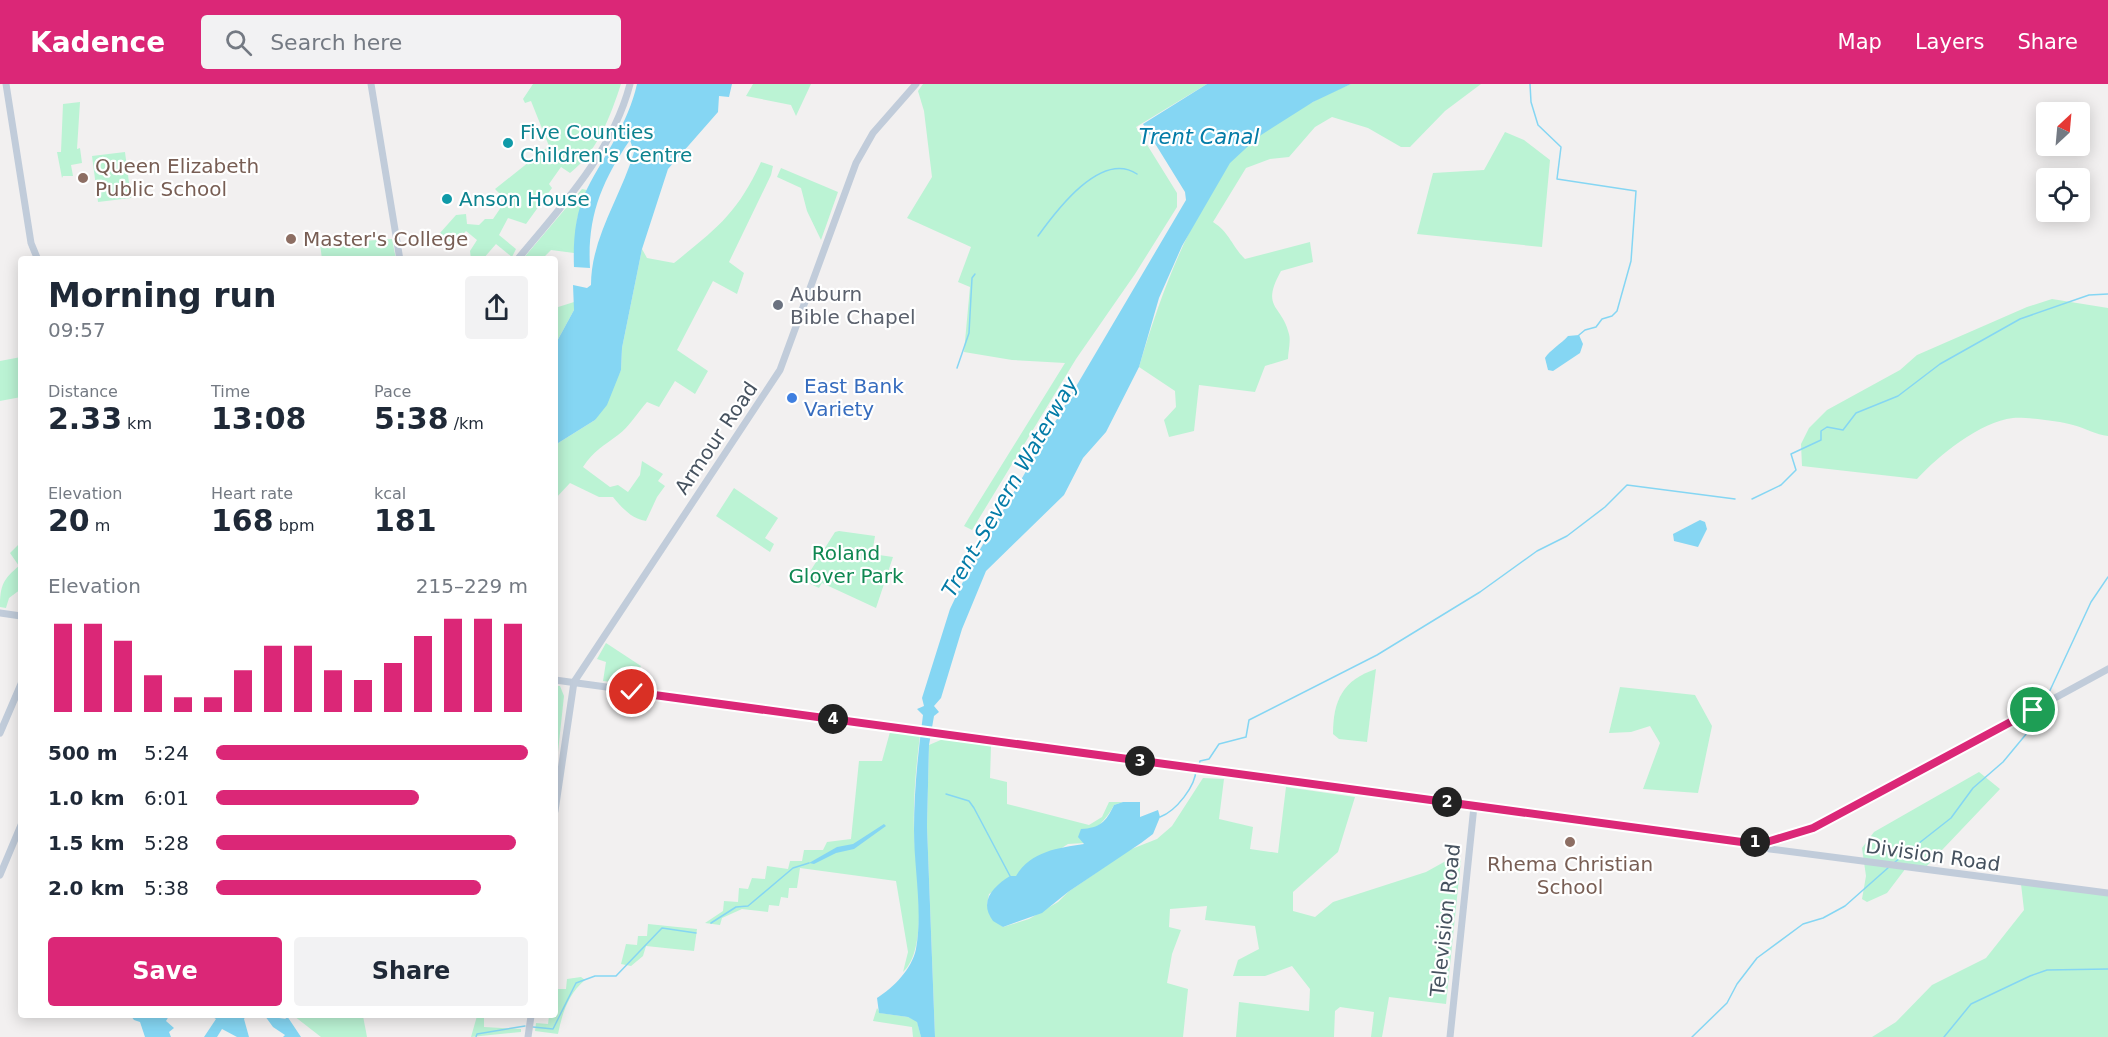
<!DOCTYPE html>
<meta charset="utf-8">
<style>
body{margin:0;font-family:"DejaVu Sans",sans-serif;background:#f2f2f3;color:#1f2937;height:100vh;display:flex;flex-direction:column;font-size:22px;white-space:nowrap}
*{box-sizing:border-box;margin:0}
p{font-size:20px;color:#747a83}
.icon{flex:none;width:33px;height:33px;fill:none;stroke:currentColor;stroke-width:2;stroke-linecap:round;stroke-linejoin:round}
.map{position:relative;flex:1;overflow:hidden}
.drawer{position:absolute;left:18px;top:172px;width:540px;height:762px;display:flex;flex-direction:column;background:#fff;border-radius:6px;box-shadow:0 3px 15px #0003}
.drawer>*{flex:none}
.needle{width:39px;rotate:26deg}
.fabs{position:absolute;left:2036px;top:18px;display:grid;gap:12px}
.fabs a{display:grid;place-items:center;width:54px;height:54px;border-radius:6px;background:#fff;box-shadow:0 3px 15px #0003;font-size:30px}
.pin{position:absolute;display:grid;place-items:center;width:51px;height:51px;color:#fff;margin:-26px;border:3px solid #fff;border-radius:50%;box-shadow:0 2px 6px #0007}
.km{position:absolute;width:30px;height:30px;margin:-15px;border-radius:50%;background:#222;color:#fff;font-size:16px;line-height:30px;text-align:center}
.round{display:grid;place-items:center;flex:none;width:63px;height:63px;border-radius:6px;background:#f2f2f3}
.overview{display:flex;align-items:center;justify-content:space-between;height:102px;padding:0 30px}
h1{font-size:33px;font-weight:600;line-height:45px}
.metrics{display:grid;grid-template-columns:repeat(3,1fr);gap:9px;height:102px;padding:6px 30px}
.metrics div{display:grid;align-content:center}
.metrics b{font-size:30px;font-weight:600}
.metrics small{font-size:16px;font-weight:400}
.metrics p{font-size:16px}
.chart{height:168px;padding:12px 30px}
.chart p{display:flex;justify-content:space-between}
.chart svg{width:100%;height:108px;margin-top:6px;stroke:#db2777;stroke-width:6}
.primary-button{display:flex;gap:12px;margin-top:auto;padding:12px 30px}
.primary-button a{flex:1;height:69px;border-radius:6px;background:#db2777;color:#fff;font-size:24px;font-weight:600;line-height:69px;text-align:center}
.primary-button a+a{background:#f2f2f3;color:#1f2937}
ul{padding:0 30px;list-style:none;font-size:20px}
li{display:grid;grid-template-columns:96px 72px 1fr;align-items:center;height:45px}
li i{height:15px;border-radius:8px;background:#db2777}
header{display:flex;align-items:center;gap:36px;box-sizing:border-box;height:84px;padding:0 30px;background:#db2777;color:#fff}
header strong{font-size:28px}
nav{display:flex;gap:33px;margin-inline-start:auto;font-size:21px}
.search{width:420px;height:54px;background:#f2f2f3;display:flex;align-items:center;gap:15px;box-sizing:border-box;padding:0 21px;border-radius:6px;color:#747a83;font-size:22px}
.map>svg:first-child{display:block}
</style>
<header>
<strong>Kadence</strong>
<div class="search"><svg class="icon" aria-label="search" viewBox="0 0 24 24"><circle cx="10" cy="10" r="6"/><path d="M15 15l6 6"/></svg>Search here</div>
<nav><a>Map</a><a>Layers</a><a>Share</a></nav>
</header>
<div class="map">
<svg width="2108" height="953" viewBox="0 0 2108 953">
<rect width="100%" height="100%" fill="#f2f0f0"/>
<g fill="#bbf3d4">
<path d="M533,0H621C610,33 598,67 570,89L561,83L549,100L552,104L526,140L508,134L499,151L516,165L512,173L496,160L483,175H471L470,167L477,156L466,147L453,160L440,149L456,131L466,130L467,140L479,141L485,135H493L506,116L495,105L549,62L531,17L525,19L523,15Z"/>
<path d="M753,0H811L796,32L791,21L746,12Z"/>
<path d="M923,0H1207L1136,43L1177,109V123L1135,190L1076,275L972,446L964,442L970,432L1065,279L1012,276L964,268L970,203L958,198L971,163L907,134L932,93L924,27L918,7Z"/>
<path d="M1351,0H1481L1445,27L1410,63H1401L1368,44L1332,33L1315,43L1289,73L1270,75L1246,84L1213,138C1230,149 1231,161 1245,175L1310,158L1313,178L1281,187C1260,225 1282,220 1289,250C1291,257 1288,268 1288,275L1265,282L1255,308L1199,301L1194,347L1169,353L1164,336L1176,323L1175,307L1139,283C1162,206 1185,146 1229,79C1248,51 1320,12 1351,0Z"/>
<path d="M80,18L77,65L80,64L82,79L71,81L73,92H63L62,94L57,68H61L63,20Z"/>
<path d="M1505,48L1524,56L1550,76L1542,163L1417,150L1433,89L1484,86Z"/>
<path d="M125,68L131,114L98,118L92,72Z"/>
<path d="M761,78L773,82L771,91L729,178L744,189L737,210L713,197L677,266L708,287L695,310L675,297L659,323L647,318C638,328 629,343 618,351C605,361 593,367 583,383L610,403L618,401L628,408L640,391L642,377L663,390L658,397L665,402L657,413L646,437C632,435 622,424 613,413H599L570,399L555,415V361L595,336L621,286L622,264L642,165L647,174L674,179C717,144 737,130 761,78Z"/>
<path d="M781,84L838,108L821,156L807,127L801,104L777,93Z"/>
<path d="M582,105L587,106L577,135L574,169L551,166L542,175L522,176Z"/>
<path d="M392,155L396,175H322L320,160Z"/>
<path d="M2052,215L2108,224V352C2096,351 2085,344 2073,341C2059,337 2027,333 2013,334C1980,338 1939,371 1917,395L1802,382L1801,360L1809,344L1827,326L1900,286L1917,271L2027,223Z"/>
<path d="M574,218V226L555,261V224Z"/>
<path d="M21,273V313L0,317V277Z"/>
<path d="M734,404L778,434L765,454L774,460L770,468L716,432Z"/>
<path d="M839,447L875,452L872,470L893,473L876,524L822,499L819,504L804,497L835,448Z"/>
<path d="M21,458V505L9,514L6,524L0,523C0,502 3,495 19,482L10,469Z"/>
<path d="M606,559L641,582L631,600L603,597L606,578L597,575Z"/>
<path d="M1376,585L1367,658L1339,655L1333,650C1333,616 1343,596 1376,585Z"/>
<path d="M555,602H560L564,612L555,696Z"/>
<path d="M1620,603L1695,611L1712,642L1698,709L1643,705L1660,659L1650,642L1631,648L1609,649Z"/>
<path d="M890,648L920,651C916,683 913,716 914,748C915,782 930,863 903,888L908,868L896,797L800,784L797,804H789L788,814L781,813L779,822L769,821L768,828L742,825L722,834L720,841L705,839L723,827L724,817L738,818L739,804L748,805L752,794L765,795L767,782L788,785L790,777H802L804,766H823L827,758L851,755L859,677H882Z"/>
<path d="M943,655L991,662L990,694L1007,698V720L1089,741L1102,733L1109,718H1123L1114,721C1106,737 1095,744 1083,757L1084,759L1068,760L989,810L987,820L990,832L1003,843L1029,835L1058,818L1068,808L1129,766L1157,755L1172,742L1203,694L1224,695L1219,735L1253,743L1250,765L1278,769L1286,703L1355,713L1338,768L1293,808V827L1315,833L1333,818L1426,788L1453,773L1461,775L1446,920L1389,913L1382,953H1371L1374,928L1340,923L1335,927L1334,953H1236L1239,918L1309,927L1310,905L1292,882L1265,892H1233L1238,876L1259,865L1255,842L1205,836L1207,822L1170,825L1169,843L1181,846L1172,870L1167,899L1188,905L1183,953H935L927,742L929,661Z"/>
<path d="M1979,688L2000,705L1923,786L1906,784L1887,809L1867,818L1862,815L1866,792L1862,764L1874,748Z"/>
<path d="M2021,800L2108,808V953H1872L1896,938L1932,901L1986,874L2024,826Z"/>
<path d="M648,840L697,845L694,867L646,862L643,872L631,882L621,880L626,860L637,861L638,852H647Z"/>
<path d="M581,893L585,896C568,910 562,930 558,950L535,947L536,939L548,940L549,932H555L556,905H566L567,895Z"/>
<path d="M877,924L880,929L908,933L917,937L921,953H913L912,943L873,937Z"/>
<path d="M294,932H363L367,953H321Z"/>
<path d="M477,932H484V943L521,945V948L471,953Z"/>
</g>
<g fill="#85d6f3">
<path d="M637,0H732L729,13L719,12L718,28L668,85L642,165L622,264L621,286L607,321L595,336L555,361V261L574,226L573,201L587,204L591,201C591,153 621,113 634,68L630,56C601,98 587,134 590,184L574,183C573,157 575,129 587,105C605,70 628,40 637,0Z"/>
<path d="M1207,0H1351L1313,18L1258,53L1230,79L1182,162L1159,214L1139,283L1106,348L1083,374L1064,411L986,487L962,545L941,614L934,622L939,628L934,632L929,661L927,742L935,953H921L917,938L908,933L879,929L877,914C893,904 912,885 916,865C923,826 914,785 914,746C914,707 918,669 923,631L917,625L924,622L922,614L950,525L972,479L1186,116L1185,108L1143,40Z"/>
<path d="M1579,251L1583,260L1580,269L1553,287L1548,286L1545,274C1550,266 1561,260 1568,252Z"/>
<path d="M1700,436L1705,438L1707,445L1698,463L1674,457L1673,450Z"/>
<path d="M1123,718H1140V733L1158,726L1160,733L1153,750L1141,759L1068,808L1042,829L1003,843L993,837C978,817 994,802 1010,792H1016C1031,767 1058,764 1084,760L1078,753L1081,745C1100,744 1106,738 1114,721Z"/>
<path d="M884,740L886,742L854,765L836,769L814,780L809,779L837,763L853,760Z"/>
<path d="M131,932H169L166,937L174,944L169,948L171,953H145L140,938L134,936Z"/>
<path d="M211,932H246L244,935L249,953H237L222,945L217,953H204L216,935Z"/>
<path d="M265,932L286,935L284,932H287L301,953H283L285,951L273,943Z"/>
</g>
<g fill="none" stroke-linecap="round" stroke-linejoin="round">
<g stroke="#85d6f3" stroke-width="1.5">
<path d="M1530,0L1531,18L1538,41L1561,63L1557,95L1636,107L1631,177L1617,227L1612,232L1602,235L1596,243L1585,246L1579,251"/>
<path d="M1038,152C1056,127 1101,66 1137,90"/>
<path d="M957,284L969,249L972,194L975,190"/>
<path d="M1752,415L1781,401L1796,386L1791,370L1821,356V347L1827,343L1843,346L1856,329L1898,312L1940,280L2020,235L2089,211L2108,210"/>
<path d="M2046,615L2091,518L2108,493"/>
<path d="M1199,681L1200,677L1209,675L1219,660L1246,653L1249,636L1377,571L1480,508L1537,467L1567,452L1605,423L1627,401L1735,415"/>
<path d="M946,710L969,717L974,724L1010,792"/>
<path d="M1160,733C1176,727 1196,702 1196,685"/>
<path d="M1895,778L1951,734L1973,704L2003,678L2032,643L2041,625"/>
<path d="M711,839L736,823L748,822L793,784L809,779"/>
<path d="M533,943L553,945L576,899L595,892H616L662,844L696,849"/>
<path d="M476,953L477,950L525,942"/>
<path d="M1692,953L1727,919L1737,900L1757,874L1803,840L1823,834L1845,822L1889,783"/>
<path d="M1944,953L1971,920L2030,892L2047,886L2108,885"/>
</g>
<g stroke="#c1ccda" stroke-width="7">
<path d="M6,0L31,159L38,176"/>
<path d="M371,0L400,176"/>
<path d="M517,176C562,122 612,69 630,0"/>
<path d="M0,529L21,532"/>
<path d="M555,596L1749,759L1793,752L1842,730L2108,585"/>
<path d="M0,649L21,600"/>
<path d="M555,727L574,598L780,286L856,79L873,49L916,0"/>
<path d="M1758,759L1770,765L2108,809"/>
<path d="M0,791L21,741"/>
<path d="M528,953L531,932"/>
<path d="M1450,953L1474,722"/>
</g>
</g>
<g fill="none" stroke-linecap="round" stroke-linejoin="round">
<defs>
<path id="route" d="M632,608L1749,759L1770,757L1813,744L2033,626"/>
</defs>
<use href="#route" stroke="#fff" stroke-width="12"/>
<use href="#route" stroke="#db2777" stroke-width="8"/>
</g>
<g fill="#0f9aa8" stroke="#fff" stroke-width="2">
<circle cx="508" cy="59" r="6"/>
<circle cx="447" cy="115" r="6"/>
</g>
<g fill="#8d6e63" stroke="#fff" stroke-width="2">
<circle cx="83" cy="94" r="6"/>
<circle cx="291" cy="155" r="6"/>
<circle cx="1570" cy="758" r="6"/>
</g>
<circle fill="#6b7280" stroke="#fff" stroke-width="2" cx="778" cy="221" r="6"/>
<circle fill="#3f7fe0" stroke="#fff" stroke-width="2" cx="792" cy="314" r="6"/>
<g text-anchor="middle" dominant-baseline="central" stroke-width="4.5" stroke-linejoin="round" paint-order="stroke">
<g font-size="20" fill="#0d838f" stroke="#fff" text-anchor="start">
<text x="520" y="48">Five Counties<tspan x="520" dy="23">Children's Centre</tspan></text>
<text x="459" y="115">Anson House</text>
</g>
<g font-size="20" fill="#785e54" stroke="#fff" text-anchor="start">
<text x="95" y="82">Queen Elizabeth<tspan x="95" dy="23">Public School</tspan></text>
<text x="303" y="155">Master's College</text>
<text x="1570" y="780" text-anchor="middle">Rhema Christian<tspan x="1570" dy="23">School</tspan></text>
</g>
<g font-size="20" fill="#5b616d" stroke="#fff" text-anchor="start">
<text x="790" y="210">Auburn<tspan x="790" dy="23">Bible Chapel</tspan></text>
</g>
<g font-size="20" fill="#366cbe" stroke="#fff" text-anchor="start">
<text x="804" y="302">East Bank<tspan x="804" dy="23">Variety</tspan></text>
</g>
<g font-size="20" fill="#46525f" stroke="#fff">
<text transform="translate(716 354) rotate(-56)">Armour Road</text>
<text transform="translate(1933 771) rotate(8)">Division Road</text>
<text transform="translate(1445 836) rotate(-84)">Television Road</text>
</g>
<g font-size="20" fill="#0f8852" stroke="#fff">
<text x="846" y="469">Roland<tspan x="846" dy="23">Glover Park</tspan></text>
</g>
<g font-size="21" font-style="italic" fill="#037ba7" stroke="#fff">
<text x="1199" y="53">Trent Canal</text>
<text transform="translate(1010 403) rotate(-60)">Trent–Severn Waterway</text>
</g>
</g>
</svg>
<div class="fabs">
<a><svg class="needle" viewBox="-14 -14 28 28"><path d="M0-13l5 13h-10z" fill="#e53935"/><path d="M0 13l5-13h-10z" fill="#747a83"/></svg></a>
<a><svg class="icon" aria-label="locate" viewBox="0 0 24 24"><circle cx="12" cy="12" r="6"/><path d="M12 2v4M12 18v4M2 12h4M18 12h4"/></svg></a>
</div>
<div class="pin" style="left:2033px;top:626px;background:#1e9e55"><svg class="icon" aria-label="arrive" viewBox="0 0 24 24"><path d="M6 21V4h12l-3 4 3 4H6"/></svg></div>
<div class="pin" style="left:632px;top:608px;background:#d93025"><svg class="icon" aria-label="check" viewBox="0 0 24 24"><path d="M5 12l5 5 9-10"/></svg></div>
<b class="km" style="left:1755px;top:758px">1</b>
<b class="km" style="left:1447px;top:718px">2</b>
<b class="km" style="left:1140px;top:677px">3</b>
<b class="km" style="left:833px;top:635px">4</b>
<section class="drawer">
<div class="overview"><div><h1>Morning run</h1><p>09:57</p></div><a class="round"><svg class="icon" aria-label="share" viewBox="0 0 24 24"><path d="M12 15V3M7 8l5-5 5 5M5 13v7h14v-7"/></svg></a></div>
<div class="metrics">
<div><p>Distance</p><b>2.33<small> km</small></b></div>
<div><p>Time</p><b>13:08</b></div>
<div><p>Pace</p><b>5:38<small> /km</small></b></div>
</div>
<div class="metrics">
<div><p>Elevation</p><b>20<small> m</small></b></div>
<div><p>Heart rate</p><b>168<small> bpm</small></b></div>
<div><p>kcal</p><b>181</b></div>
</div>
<div class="chart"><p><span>Elevation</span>215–229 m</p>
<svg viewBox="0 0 160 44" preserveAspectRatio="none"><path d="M5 44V8M15 44V8M25 44V15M35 44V29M45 44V38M55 44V38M65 44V27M75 44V17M85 44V17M95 44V27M105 44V31M115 44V24M125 44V13M135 44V6M145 44V6M155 44V8"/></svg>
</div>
<ul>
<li><b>500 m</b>5:24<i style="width:100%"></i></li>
<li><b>1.0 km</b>6:01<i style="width:65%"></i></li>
<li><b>1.5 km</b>5:28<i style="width:96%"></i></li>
<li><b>2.0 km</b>5:38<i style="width:85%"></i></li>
</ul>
<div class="primary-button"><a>Save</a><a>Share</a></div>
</section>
</div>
